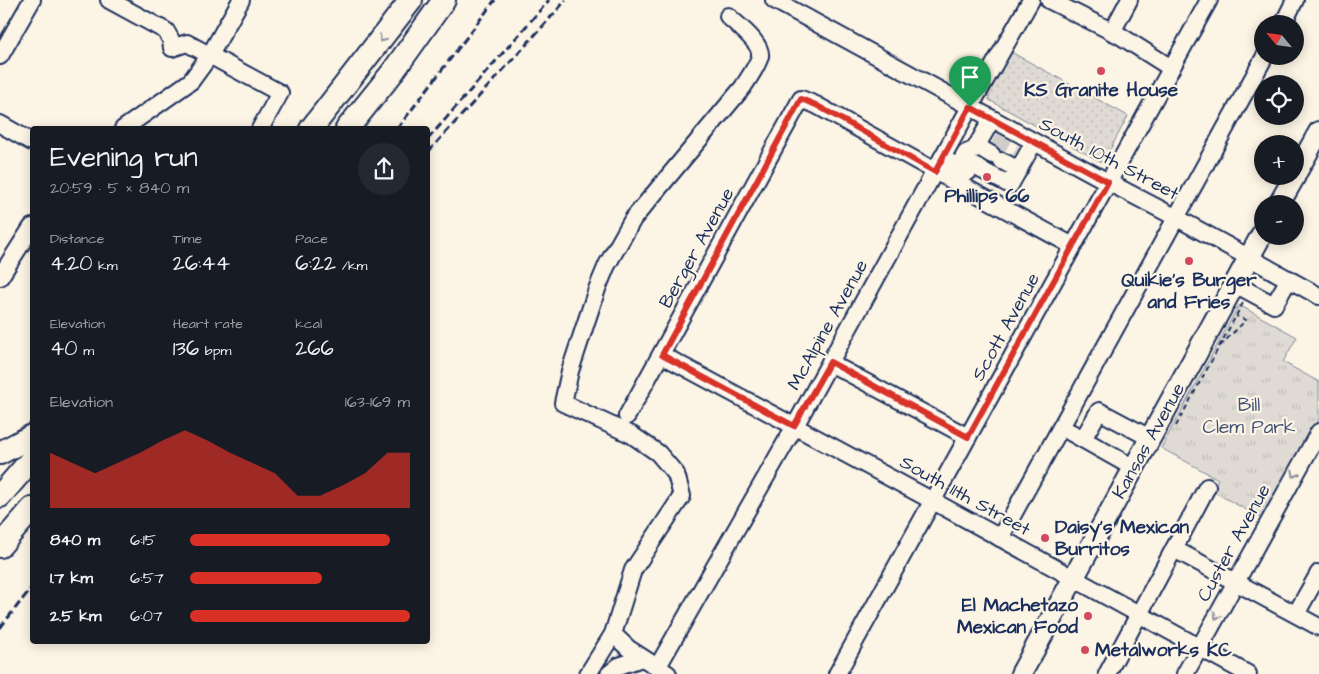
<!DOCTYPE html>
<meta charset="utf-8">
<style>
body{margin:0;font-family:"Architects Daughter",sans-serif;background:#242831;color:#f1f3f6;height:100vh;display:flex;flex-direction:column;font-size:19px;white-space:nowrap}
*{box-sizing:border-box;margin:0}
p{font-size:16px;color:#9ea1a6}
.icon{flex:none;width:28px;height:28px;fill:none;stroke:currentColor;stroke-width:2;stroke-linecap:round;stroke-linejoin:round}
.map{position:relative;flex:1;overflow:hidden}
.details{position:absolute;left:30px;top:126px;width:400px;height:518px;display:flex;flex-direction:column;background:#171b24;border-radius:5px;box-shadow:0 2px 12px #0003}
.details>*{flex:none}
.needle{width:32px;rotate:299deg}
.buttons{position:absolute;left:1254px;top:15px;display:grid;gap:10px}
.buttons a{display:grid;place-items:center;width:50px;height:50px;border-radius:50%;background:#171b24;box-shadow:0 2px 12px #0003;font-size:25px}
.pin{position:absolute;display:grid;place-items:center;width:42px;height:42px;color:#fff;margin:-51px -21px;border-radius:50% 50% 50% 0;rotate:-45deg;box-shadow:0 0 5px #0007}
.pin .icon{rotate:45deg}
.round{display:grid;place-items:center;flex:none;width:52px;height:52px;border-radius:26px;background:#242831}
.head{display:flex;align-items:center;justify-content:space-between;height:85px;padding:0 20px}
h1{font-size:28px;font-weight:600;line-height:38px}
.figures{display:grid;grid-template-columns:repeat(3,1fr);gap:8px;height:85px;padding:5px 20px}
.figures div{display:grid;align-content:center}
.figures b{font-size:21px;font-weight:600}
.figures small{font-size:14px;font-weight:400}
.figures p{font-size:14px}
.chart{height:140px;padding:10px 20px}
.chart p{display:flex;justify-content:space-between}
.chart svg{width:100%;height:90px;margin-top:5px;fill:#d93025;opacity:.7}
ul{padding:0 20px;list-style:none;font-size:16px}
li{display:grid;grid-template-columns:80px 60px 1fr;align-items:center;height:38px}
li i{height:12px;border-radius:6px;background:#d93025}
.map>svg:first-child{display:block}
</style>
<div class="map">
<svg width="1319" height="674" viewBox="0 0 1319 674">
<defs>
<pattern id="grass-dots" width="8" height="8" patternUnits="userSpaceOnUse" patternTransform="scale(1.25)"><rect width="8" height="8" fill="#dfdbd4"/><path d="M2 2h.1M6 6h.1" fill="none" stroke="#bfbcb8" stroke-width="1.8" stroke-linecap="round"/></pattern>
<pattern id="park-tufts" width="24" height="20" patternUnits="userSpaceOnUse" patternTransform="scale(1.25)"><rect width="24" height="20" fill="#dfdbd4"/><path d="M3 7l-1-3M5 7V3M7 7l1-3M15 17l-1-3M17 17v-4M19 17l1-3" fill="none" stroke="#bfbcb8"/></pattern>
</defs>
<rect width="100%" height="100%" fill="#fcf5e5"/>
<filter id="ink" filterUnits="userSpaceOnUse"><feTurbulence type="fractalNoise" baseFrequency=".02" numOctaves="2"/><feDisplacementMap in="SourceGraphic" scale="10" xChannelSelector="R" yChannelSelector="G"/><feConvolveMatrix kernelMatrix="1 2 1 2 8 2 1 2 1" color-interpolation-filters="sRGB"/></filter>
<g filter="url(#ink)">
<path fill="url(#grass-dots)" stroke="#7d8599" d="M1011,52L1128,116L1103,163L989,100V93Z"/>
<path fill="url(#park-tufts)" stroke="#7d8599" d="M1239,305L1297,337L1283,362L1319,382V419L1263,519L1212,491L1218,479L1161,448Z"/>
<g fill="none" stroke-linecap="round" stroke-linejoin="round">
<path stroke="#cfcdca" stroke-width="16" stroke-dasharray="16 8" stroke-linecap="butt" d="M993,140L1016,153"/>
<defs>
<g id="minor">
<path d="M109,0L166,31L171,40L172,48L187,43L280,93L260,129"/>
<path d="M774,0L1108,182L1177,218L1319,296"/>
<path d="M1049,0L1119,35L1171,68"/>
<path d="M1283,24L1295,0"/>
<path d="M1112,32L1129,0"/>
<path d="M0,56L32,0"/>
<path d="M0,124L32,142"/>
<path d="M123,129L191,81L210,55L241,0"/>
<path d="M977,146L992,155"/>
<path d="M942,158L968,172L972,165L1010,185L1034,142"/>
<path d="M1002,161L1019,170"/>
<path d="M958,167L966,153L975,149L992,119"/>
<path d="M0,277L32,227"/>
<path d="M1235,284L1274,305L1289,279"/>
<path d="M662,355L933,501L1248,674"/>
<path d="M830,363L968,437"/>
<path d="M627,416L801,99L816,105L935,171L1073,246"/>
<path d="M1070,432L1134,468"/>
<path d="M1083,439L1099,411L1150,438"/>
<path d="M1000,538L1265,56"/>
<path d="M1174,549L1319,627"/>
<path d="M1296,614L1319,573"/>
<path d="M613,634L629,649L668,674"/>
<path d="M657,668L795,426L970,107L1031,0"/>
<path d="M588,674L613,634L633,570L682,496L676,474L658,453L632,435L563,403L570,371L597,289L607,265L633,219L743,87C748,79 758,65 760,56C762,43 737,25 728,16"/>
<path d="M609,674L619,666L642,658"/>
<path d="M837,674L1209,0"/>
<path d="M1107,674L1207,487"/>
<path d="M1185,674L1319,432"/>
</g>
<g id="major">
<path d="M1295,175L1319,132"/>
<path d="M1279,204L1295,176"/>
<path d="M1021,674L1262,234"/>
</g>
<g id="highway">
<path d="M311,129L411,0"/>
<path d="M347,129L392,73L444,0"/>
<path d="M0,453L32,436"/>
<path d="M0,496L32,459"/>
<path d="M0,546L32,509"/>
</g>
</defs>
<use href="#minor" stroke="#1b2f5e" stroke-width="20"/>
<use href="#major" stroke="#1b2f5e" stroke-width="24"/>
<use href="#highway" stroke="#1b2f5e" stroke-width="26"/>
<g stroke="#1b2f5e" stroke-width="2" stroke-dasharray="5 4" stroke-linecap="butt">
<path d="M1220,346L1246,320L1236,316"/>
<path d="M1176,426L1243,303"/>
</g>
<use href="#minor" stroke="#fcf5e5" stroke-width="16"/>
<use href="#major" stroke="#fcf5e5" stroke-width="20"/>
<use href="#highway" stroke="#fcf5e5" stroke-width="22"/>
<g stroke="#1b2f5e" stroke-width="3" stroke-dasharray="8 4" stroke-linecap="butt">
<path d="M397,129L495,0"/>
<path d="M428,139L549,0"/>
<path d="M428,152L526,45L566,0"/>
<path d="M0,628L32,587"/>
</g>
</g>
<defs><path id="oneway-chevron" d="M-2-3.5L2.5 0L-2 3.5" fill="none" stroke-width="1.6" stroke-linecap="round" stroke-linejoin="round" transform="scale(1.25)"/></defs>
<g stroke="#8c92a2">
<use href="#oneway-chevron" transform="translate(382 39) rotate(128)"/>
<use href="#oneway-chevron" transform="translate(1295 474) rotate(119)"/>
<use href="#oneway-chevron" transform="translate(1217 616) rotate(119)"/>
</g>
</g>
<g fill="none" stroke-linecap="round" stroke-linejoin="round" filter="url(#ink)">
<defs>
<path id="route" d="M801,99L816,105L935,172L970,107L1108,182L968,437L830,362L794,426L662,355Z"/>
</defs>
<use href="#route" stroke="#fff" stroke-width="10"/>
<use href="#route" stroke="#d93025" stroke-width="6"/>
</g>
<g fill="#d1495b" stroke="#fcf5e5" stroke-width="2">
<circle cx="1101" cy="71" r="5"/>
<circle cx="987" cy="177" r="5"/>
<circle cx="1189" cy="261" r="5"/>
<circle cx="1045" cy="538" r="5"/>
<circle cx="1088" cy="616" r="5"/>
<circle cx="1085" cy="650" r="5"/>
</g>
<g text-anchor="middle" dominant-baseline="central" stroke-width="4.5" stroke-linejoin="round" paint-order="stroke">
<g font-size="19" font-weight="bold" fill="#1b2f5e" stroke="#fcf5e5">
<text x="1101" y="90">KS Granite House</text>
<text x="987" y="196">Phillips 66</text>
<text x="1189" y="280">Quikie's Burger<tspan x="1189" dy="22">and Fries</tspan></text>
<text x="1055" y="527" text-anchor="start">Daisy's Mexican<tspan x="1055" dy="22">Burritos</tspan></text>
<text x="1078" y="605" text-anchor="end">El Machetazo<tspan x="1078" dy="22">Mexican Food</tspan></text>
<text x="1095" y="650" text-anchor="start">Metalworks KC</text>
</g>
<g font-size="19" fill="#1b2f5e" stroke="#fcf5e5">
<text transform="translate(1109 159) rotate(28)">South 10th Street</text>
<text transform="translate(697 248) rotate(-61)">Berger Avenue</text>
<text transform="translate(828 325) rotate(-61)">McAlpine Avenue</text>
<text transform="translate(1006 327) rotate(-61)">Scott Avenue</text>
<text transform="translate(1149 441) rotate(-61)">Kansas Avenue</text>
<text transform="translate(965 496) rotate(29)">South 11th Street</text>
<text transform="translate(1234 543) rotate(-61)">Custer Avenue</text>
</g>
<g font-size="19" fill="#425176" stroke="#fcf5e5">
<text x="1249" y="405">Bill<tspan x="1249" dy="22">Clem Park</tspan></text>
</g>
</g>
</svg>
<div class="buttons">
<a><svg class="needle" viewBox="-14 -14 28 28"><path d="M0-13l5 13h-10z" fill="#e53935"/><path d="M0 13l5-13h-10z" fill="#9ea1a6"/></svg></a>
<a><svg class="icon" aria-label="locate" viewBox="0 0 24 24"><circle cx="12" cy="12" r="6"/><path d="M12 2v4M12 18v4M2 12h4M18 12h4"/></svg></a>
<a>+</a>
<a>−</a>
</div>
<div class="pin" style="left:970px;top:107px;background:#1e9e55"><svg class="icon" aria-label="arrive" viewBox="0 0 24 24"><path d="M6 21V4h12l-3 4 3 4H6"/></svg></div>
<section class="details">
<div class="head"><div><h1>Evening run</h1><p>20:59 · 5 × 840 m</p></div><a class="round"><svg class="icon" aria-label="share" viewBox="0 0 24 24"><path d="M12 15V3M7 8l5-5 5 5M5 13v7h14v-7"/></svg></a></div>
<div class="figures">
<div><p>Distance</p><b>4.20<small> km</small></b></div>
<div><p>Time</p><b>26:44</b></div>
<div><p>Pace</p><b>6:22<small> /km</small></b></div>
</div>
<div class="figures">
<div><p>Elevation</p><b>40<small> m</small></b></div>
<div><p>Heart rate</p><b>136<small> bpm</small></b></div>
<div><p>kcal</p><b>266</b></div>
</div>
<div class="chart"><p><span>Elevation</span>163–169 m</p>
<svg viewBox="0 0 160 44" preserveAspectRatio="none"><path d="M0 44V17L10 22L20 27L30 22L40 17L50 11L60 6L70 11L80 17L90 22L100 27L110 38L120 38L130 33L140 27L150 17L160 17V44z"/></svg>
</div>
<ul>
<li><b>840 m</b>6:15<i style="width:91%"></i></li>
<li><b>1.7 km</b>6:57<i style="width:60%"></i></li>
<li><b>2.5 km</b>6:07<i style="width:100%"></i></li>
</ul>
</section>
</div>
